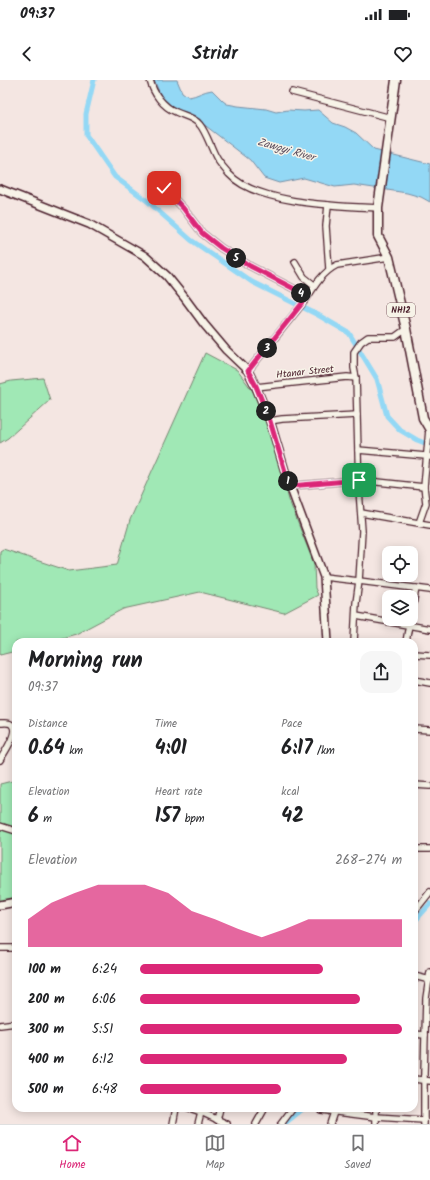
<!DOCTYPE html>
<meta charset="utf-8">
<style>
body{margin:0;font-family:Kalam,sans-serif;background:#f6f6f6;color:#202124;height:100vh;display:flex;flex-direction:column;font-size:15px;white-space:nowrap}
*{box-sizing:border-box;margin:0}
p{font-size:13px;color:#757577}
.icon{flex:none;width:22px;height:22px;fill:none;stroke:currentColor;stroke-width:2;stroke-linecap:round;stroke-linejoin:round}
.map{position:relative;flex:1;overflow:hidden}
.details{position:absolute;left:12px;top:558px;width:406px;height:474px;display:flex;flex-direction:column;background:#fff;border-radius:12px;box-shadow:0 2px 10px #0003}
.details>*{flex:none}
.controls{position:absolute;left:382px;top:466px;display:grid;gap:8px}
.controls a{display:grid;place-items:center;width:36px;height:36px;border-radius:8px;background:#fff;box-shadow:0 2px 10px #0003;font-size:20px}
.pin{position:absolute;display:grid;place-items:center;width:34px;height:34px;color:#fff;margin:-17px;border-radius:8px;box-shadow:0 2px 6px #0006}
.km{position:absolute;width:20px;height:20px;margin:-10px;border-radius:50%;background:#222;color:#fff;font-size:11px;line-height:20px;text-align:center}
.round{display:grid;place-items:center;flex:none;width:42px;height:42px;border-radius:12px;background:#f6f6f6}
.head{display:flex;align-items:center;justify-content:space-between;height:68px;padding:0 16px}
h1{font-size:22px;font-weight:600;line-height:30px}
.metrics{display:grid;grid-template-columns:repeat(3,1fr);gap:6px;height:68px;padding:4px 16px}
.metrics div{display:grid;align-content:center}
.metrics b{font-size:20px;font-weight:600}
.metrics small{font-size:11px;font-weight:400}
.metrics p{font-size:11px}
.chart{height:112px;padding:8px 16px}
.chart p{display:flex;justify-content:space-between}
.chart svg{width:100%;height:72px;margin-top:4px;fill:#db2777;opacity:.7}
ul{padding:0 16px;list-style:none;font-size:13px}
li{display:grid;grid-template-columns:64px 48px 1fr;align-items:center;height:30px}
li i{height:10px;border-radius:5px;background:#db2777}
.status{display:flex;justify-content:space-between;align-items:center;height:28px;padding:0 20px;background:#fff;direction:ltr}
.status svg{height:11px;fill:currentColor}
header{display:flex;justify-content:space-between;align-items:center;height:52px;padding:0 16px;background:#fff;font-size:18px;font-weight:600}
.tabs{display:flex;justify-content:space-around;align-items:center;height:56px;border-top:1px solid #e0e0e0;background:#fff;font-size:11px;color:#757577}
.tabs a{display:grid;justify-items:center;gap:2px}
.tabs .selected{color:#db2777}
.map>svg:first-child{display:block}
</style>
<div class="status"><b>09:37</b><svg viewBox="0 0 49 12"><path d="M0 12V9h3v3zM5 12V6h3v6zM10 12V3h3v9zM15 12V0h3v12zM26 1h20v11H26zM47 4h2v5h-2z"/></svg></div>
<header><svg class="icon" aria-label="back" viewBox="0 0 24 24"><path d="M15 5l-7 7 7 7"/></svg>Stridr<svg class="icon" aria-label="heart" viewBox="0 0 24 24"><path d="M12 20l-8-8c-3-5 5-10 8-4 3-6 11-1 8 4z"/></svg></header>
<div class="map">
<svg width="430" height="1044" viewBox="0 0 430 1044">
<rect width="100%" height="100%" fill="#f4e6e2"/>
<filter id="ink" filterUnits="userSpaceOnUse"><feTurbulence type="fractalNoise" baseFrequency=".025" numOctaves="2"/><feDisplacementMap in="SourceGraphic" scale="8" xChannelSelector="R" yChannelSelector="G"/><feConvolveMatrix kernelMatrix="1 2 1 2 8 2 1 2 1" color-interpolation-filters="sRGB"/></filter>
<g filter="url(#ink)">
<g fill="#a0e8b5" stroke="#758470">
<path d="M205,273L237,290L264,326L289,420L314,484L315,508L318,515L284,533L200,512L123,529L76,554L48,562H16V571L0,575V471L3,469L69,491L117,485L130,440Z"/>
<path d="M43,298L50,320L8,358L0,363V304L11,301Z"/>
<path d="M12,701H16V824L0,828V704Z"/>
</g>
<path fill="#93d8f5" stroke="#768ea4" d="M154,0H177L182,12L189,17C197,16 203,11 212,10L223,21L227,24L238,26L266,29L276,32L288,30L304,31L318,30L333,43L345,47L356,53L374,70L430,84V122L421,117L407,113L354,105L335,107L304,98L279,103L264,98L250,80L202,43L172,26L161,16Z"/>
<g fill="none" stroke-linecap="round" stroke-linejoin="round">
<g stroke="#93d8f5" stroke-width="5">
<path d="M94,0L86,34V55L115,97L146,120L191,160L252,202L318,235L349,253L377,299L387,336L400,350L417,360L430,365"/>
<path d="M414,842L430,824"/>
<path d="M284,1044L304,1028"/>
</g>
<defs>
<g id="minor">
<path d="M150,0C153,13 163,27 176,32C184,36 194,37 200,45C206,52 211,68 216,77C219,83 225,89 229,94C256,124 339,126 378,128"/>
<path d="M292,12L391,38"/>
<path d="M164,108L183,128L202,153L221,168L250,186L308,216"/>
<path d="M328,125L326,146L329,189"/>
<path d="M295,182L304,197L314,205"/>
<path d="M248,291L307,218C315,205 323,192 337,185L389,177"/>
<path d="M256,307L347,297L356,298"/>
<path d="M270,341L282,339L357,335"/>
<path d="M358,370L426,376L430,377"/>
<path d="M290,406L359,400L424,407"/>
<path d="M361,433L430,445"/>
<path d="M419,443L426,423L424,407L429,349"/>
<path d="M324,497L359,501L430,510"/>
<path d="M356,536L430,549"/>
<path d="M411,536L416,508"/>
<path d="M354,562L356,523L359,501L362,451L359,410L357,335L356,298L354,288V272L361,262L368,257H395L406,249"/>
<path d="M406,562L410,539"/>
<path d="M414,574L430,575"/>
<path d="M414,600L430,603"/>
<path d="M0,643C4,643 10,642 12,645C19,652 4,673 0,680"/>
<path d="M414,649L430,650"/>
<path d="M414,705L430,706"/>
<path d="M0,746L16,751"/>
<path d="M414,769H430"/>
<path d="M414,832L430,812"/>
<path d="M0,868H16V872"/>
<path d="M414,896L430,900"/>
<path d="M0,945L16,943"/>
<path d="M414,954L425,955"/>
<path d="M414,999L430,1001"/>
<path d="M189,1028L201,1032L227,1044"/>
<path d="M321,1030L376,1037L424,1040"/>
<path d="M217,1040L220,1028"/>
<path d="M173,1044L176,1028"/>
<path d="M198,1044L201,1032"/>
<path d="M256,1044L265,1028"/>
<path d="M281,1044L293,1028"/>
<path d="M330,1044L335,1029"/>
<path d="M376,1044V1028"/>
<path d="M424,1044V993L426,918L430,892"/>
</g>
<g id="major">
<path d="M0,109L89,144L145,176L167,196L184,217L204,244L226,270L248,291L256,307L270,341L287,398L324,497L328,562"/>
<path d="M0,825L16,822"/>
</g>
<path id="highway" d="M396,0L378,128V156L389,177L406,249L423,338L430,350"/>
</defs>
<use href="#minor" stroke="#4a1f2b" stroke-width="8"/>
<use href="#major" stroke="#4a1f2b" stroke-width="10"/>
<use href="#highway" stroke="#4a1f2b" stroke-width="11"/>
<use href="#minor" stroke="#f7f3e8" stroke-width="5.5"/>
<use href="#major" stroke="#f7f3e8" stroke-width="7"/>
<use href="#highway" stroke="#f7f3e8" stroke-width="8"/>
</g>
</g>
<g fill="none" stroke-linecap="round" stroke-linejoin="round" filter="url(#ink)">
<defs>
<path id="route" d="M164,108L183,128L202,153L221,168L250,186L308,216L248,291L256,306L270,341L287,398L290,406L359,400"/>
</defs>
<use href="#route" stroke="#fff" stroke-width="8"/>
<use href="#route" stroke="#db2777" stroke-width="5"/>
</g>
<g text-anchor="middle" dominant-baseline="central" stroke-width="3" stroke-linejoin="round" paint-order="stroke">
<rect fill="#f7f3e8" stroke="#7e5f64" stroke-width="1" x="387" y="223" width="28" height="14" rx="3"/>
<g font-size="9" font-weight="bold" fill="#4a1f2b">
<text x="401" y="230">NH12</text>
</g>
<g font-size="10" fill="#4a1f2b" stroke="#f7f3e8">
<text transform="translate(305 292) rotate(-6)">Htanar Street</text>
</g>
<g font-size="11" font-style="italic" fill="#5c4d5e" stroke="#f7f3e8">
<text transform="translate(286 70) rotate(16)">Zawgyi River</text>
</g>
</g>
</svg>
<div class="controls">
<a><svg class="icon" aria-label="locate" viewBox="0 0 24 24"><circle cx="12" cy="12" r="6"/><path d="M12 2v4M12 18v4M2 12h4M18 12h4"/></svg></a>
<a><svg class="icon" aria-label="layers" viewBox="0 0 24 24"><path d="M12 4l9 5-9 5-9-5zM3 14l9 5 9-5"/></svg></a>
</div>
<div class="pin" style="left:359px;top:400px;background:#1e9e55"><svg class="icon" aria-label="arrive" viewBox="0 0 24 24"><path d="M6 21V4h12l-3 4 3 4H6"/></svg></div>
<div class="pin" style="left:164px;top:108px;background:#d93025"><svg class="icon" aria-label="check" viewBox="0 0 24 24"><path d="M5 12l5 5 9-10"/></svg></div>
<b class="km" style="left:288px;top:401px">1</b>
<b class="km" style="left:266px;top:331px">2</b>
<b class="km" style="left:267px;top:268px">3</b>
<b class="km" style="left:301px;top:213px">4</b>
<b class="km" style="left:236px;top:178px">5</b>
<section class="details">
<div class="head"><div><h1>Morning run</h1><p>09:37</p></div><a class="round"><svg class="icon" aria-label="share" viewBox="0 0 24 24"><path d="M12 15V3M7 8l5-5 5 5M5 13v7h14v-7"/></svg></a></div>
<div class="metrics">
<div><p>Distance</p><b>0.64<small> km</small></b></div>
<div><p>Time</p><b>4:01</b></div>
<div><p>Pace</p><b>6:17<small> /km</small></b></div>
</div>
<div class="metrics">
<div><p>Elevation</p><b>6<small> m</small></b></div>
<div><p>Heart rate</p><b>157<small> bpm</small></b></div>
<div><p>kcal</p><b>42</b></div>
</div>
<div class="chart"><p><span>Elevation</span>268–274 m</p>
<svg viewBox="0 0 160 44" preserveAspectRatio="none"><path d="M0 44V27L10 17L20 11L30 6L40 6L50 6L60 11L70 22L80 27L90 33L100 38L110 33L120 27L130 27L140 27L150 27L160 27V44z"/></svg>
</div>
<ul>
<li><b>100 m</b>6:24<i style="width:70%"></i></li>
<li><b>200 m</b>6:06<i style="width:84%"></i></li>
<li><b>300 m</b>5:51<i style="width:100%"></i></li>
<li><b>400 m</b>6:12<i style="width:79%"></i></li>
<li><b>500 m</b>6:48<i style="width:54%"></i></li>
</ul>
</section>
</div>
<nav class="tabs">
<a class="selected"><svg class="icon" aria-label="home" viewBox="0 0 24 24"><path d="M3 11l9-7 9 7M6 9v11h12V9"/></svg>Home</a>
<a><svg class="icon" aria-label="map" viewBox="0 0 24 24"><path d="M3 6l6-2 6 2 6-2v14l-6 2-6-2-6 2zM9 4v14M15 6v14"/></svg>Map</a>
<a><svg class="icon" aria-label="saved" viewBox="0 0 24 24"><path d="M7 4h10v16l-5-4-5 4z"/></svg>Saved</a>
</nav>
